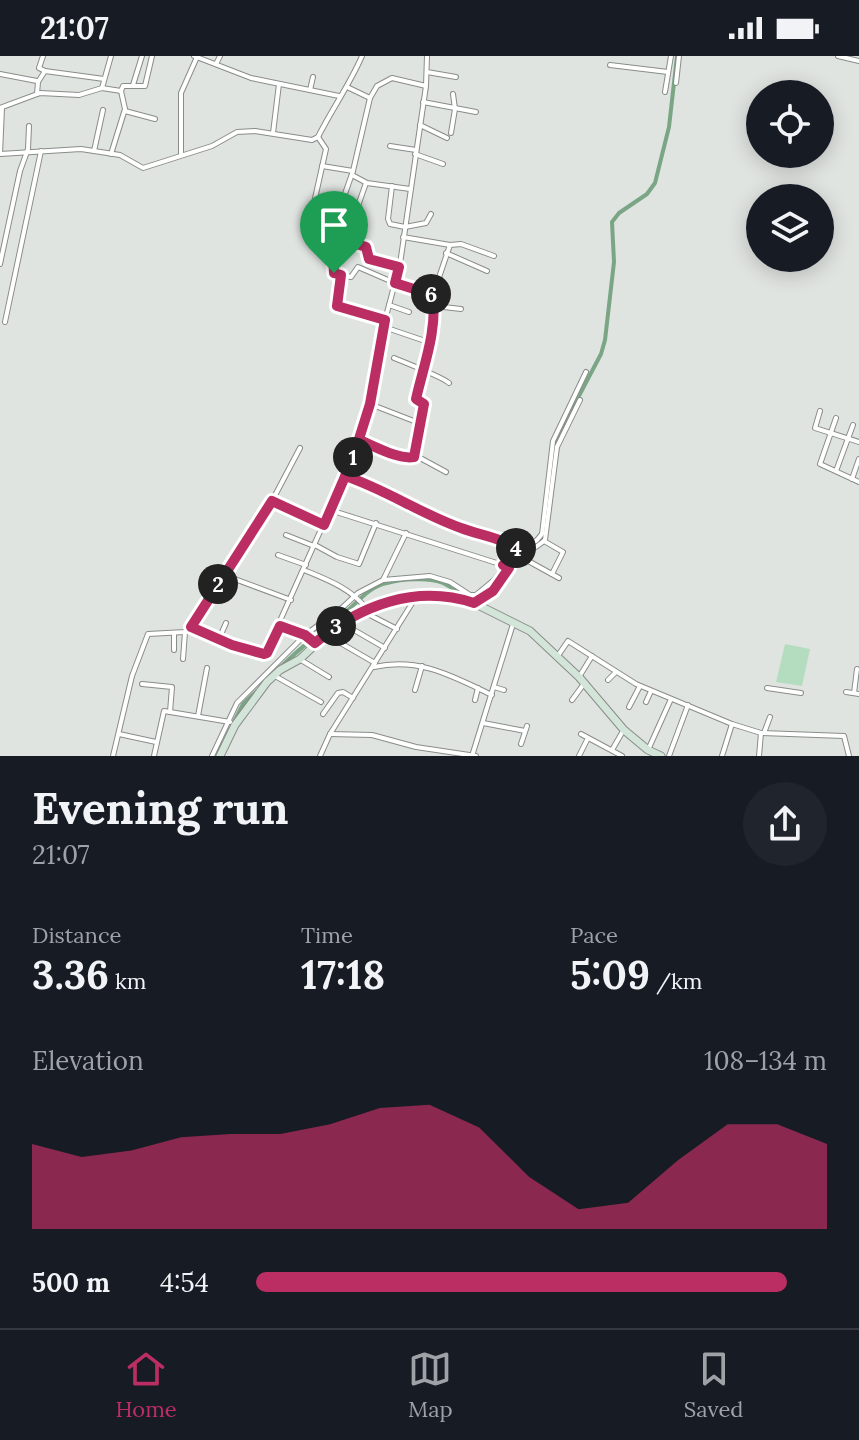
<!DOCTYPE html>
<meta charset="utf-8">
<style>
body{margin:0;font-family:Lora,serif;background:#20242c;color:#f1f3f6;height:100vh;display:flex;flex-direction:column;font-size:30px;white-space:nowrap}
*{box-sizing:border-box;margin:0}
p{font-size:26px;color:#9ea1a6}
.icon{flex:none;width:44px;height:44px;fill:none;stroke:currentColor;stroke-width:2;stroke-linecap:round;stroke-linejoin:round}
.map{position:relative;height:700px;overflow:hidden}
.details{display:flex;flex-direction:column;background:#171b24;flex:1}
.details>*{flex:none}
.buttons{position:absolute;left:746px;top:24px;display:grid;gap:16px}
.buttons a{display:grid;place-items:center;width:88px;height:88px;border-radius:50%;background:#171b24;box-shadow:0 4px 20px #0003;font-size:40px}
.pin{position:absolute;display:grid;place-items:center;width:68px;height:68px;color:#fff;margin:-82px -34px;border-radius:50% 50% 50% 0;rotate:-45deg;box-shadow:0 0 8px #0007}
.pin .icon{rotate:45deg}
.km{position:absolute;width:40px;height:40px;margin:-20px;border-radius:50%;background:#222;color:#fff;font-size:22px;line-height:40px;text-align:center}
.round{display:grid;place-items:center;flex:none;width:84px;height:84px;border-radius:42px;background:#20242c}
.overview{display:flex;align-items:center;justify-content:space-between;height:136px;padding:0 32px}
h1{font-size:44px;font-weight:800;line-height:60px}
.figures{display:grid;grid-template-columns:repeat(3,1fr);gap:12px;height:136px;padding:8px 32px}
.figures div{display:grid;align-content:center}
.figures b{font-size:40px;font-weight:800}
.figures small{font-size:22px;font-weight:400}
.figures p{font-size:22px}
.chart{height:224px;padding:16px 32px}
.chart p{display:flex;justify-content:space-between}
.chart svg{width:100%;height:144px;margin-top:8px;fill:#bb2e63;opacity:.7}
ul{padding:0 32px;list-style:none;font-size:26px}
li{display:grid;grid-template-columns:128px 96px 1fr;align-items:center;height:60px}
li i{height:20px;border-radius:10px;background:#bb2e63}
.status{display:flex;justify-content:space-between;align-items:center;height:56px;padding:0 40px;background:#171b24;direction:ltr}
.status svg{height:22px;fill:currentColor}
.tab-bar{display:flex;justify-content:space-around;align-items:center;height:112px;border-top:2px solid #363941;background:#171b24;font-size:22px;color:#9ea1a6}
.tab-bar a{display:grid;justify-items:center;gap:4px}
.tab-bar .on{color:#bb2e63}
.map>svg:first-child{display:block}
</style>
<div class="status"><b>21:07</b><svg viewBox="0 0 49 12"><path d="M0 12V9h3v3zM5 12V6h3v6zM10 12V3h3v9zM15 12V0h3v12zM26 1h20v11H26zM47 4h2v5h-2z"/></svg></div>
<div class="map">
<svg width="859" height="700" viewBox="0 0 859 700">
<rect width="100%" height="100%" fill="#e0e4e1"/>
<path fill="#b4dcbe" d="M785,588L810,593L802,630L776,626Z"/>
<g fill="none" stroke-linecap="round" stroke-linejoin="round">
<g stroke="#7aa686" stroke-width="4">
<path d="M553,397L561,374L601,298L605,284L614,206L612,166L619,157L647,138L655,127L669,71L677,0"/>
<path d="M280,612C299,592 320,577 342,559C357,548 367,531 387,527C401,523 430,521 443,527C468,539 464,550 492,531"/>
<path d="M234,666L243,648L257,635"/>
<path d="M216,700L222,688"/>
</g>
<defs>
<g id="street">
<path d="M43,0L39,12L45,15"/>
<path d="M194,0L251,22L339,40"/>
<path d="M838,0L859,5"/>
<path d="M216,8L220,0"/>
<path d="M610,9L668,16"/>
<path d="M427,16L456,21"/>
<path d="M0,18L37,25"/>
<path d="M676,27L679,0"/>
<path d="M133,29L142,0"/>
<path d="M347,31L370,42"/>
<path d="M102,32L111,0"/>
<path d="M310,34L313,21"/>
<path d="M121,35L123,30H145L152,0"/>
<path d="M665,36L671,0"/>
<path d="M37,38L38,26L45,15L104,23"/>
<path d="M423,46L476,56"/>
<path d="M0,52L40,37L79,39L102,32L121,35"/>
<path d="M125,55L155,63"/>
<path d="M420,69L447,82"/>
<path d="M273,77L279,28"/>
<path d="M451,77L455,53L453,38"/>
<path d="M318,81L326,93L312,156L342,168L333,198L334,217L351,221L358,211L395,227L433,239"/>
<path d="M318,81C332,53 350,28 362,0"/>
<path d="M390,90L416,94"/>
<path d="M94,95L103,54"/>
<path d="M0,98L81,93L120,99L143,112L212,90L237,76L255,75L312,84L318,81"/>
<path d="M0,98L2,52"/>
<path d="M111,98L125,53L121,35"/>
<path d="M415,98L443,108"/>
<path d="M181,99V37L197,1"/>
<path d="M322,110L353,115"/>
<path d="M352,119L367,127L410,133"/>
<path d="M392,130L388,163L390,168L405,171L426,167L431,158"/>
<path d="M341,149L353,115L370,42L377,30L392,22L426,30"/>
<path d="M342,168L354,161L366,127"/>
<path d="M403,181L450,189L433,239V281L416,343L424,348L414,401"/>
<path d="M339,182L367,191L369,203L399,211"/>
<path d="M450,189L461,188L494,200"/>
<path d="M446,197L487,215"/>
<path d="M0,208L20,115L28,93L29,70"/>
<path d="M341,219L337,250L385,264"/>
<path d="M389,249L409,256"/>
<path d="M435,250L461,253"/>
<path d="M5,266L41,95"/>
<path d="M384,271L431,287"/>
<path d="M394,302C404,306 444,322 449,327"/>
<path d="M370,348L419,367"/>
<path d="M820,355L815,372L859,386"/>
<path d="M836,362L820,408L859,426"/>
<path d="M359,384L397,399L422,403L446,416"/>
<path d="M836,415L853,369"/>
<path d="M345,420C385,433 421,457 461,472C482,480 501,481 520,495"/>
<path d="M852,423L859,403"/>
<path d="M272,445L324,469"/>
<path d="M330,454L503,509"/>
<path d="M286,479L314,490"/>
<path d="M544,485L563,496L552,518"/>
<path d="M315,489L337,501L359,508L376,467"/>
<path d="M278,499L306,509"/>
<path d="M521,501L559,522"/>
<path d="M304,514C328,524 350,532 366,552"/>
<path d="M224,519L291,544"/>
<path d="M383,524L406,477"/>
<path d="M475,547C494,535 498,523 512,508C522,498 535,493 545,484L557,391L580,344"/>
<path d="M364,556L397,573"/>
<path d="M342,567L385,592"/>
<path d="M191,571L232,589L266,598L280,570"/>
<path d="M325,578L375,607"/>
<path d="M219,583L226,567"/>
<path d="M315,587L305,579L282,571L279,567L353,402L370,348L385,264L400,208L426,30L427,0"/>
<path d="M174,594V577"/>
<path d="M557,601L568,585L636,628L732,668L761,677L844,680L849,700"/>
<path d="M183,603L185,576"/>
<path d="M301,604L329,621"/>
<path d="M374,611C419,601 452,620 492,639"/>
<path d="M275,620L321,646"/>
<path d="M579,621L592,600"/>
<path d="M608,624L616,616"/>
<path d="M142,628L172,631L170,656"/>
<path d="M494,631L504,634"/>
<path d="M767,632L801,637"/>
<path d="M415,634L422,610"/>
<path d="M846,636L859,638"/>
<path d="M854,637L857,613"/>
<path d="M475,644L478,632"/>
<path d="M572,644L583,629"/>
<path d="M646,646L651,635"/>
<path d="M629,651L640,630"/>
<path d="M323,658L338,637L343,636L353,642"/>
<path d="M198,660L207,612"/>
<path d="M483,667L525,675"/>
<path d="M764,677L770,661"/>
<path d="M119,678L156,686"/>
<path d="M330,678L372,679L416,691L476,700"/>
<path d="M581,678L622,700"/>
<path d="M521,688L527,670"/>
<path d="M612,694L623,675"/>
<path d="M648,694L671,643"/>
<path d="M113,700L132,620L148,578L185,576L191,571L272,445L300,392"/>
<path d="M154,700L164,655L230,666"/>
<path d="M212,700L237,647L305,579L343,551L358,537L383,524L430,520L450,526L470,539H476L494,524L513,500L537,484L542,478L553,385L586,316"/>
<path d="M320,700L330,678L416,541"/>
<path d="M472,700L513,568"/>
<path d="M579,700L587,684"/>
<path d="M669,700L688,649"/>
<path d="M722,700L732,668"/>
<path d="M759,700L761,677"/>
</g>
<path id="secondary" d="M220,700L235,669L267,626L280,614L300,603L334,571L374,549L428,539L474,547L530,575L579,621L624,674L648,694L661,700"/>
</defs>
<use href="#street" stroke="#898d8a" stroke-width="6"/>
<use href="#secondary" stroke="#898d8a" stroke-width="9"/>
<use href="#street" stroke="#fff" stroke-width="4"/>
<use href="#secondary" stroke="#d2e5d8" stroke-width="7"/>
</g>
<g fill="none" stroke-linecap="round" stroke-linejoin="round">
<defs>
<path id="route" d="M334,217L341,219L337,250L385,264L370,348L353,402L324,469L272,445L191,571L232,589L264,598L267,597L280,570L305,579L315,587C360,549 416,528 474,547L493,535L509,512L503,509L520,495C501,481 482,480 461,472C421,458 385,433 345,420L359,384C375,390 398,404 414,401L424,348L416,343C424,308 437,276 433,239L395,227L399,211L369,203L366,191L339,182L333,198L334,217"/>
</defs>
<use href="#route" stroke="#fff" stroke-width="16"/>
<use href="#route" stroke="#bb2e63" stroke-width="10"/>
</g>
</svg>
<div class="buttons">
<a><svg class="icon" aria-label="locate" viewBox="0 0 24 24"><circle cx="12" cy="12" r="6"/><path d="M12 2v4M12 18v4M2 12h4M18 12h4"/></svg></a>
<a><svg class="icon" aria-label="layers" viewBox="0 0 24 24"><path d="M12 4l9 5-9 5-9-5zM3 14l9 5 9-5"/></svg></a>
</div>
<div class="pin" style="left:334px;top:217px;background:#1e9e55"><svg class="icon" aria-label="arrive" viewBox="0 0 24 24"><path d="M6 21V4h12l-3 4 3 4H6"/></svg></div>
<b class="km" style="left:353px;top:401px">1</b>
<b class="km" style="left:218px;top:528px">2</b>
<b class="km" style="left:336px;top:570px">3</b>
<b class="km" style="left:516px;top:492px">4</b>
<b class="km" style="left:431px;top:238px">6</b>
</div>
<section class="details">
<div class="overview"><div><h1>Evening run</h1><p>21:07</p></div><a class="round"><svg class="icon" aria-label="share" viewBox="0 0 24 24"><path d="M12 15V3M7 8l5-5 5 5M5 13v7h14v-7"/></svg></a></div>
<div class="figures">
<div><p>Distance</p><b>3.36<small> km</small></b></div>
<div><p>Time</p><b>17:18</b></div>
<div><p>Pace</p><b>5:09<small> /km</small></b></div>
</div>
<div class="chart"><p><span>Elevation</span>108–134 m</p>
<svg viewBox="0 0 160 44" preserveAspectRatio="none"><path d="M0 44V18L10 22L20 20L30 16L40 15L50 15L60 12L70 7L80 6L90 13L100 28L110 38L120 36L130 23L140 12L150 12L160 18V44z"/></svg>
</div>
<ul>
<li><b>500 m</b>4:54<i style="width:93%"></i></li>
</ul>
</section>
<nav class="tab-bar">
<a class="on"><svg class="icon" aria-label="home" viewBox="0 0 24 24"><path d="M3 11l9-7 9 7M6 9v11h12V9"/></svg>Home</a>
<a><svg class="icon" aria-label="map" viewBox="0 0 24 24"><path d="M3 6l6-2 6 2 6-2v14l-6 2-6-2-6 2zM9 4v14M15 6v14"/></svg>Map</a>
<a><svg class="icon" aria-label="saved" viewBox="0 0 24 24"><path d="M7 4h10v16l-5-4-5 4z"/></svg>Saved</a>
</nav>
